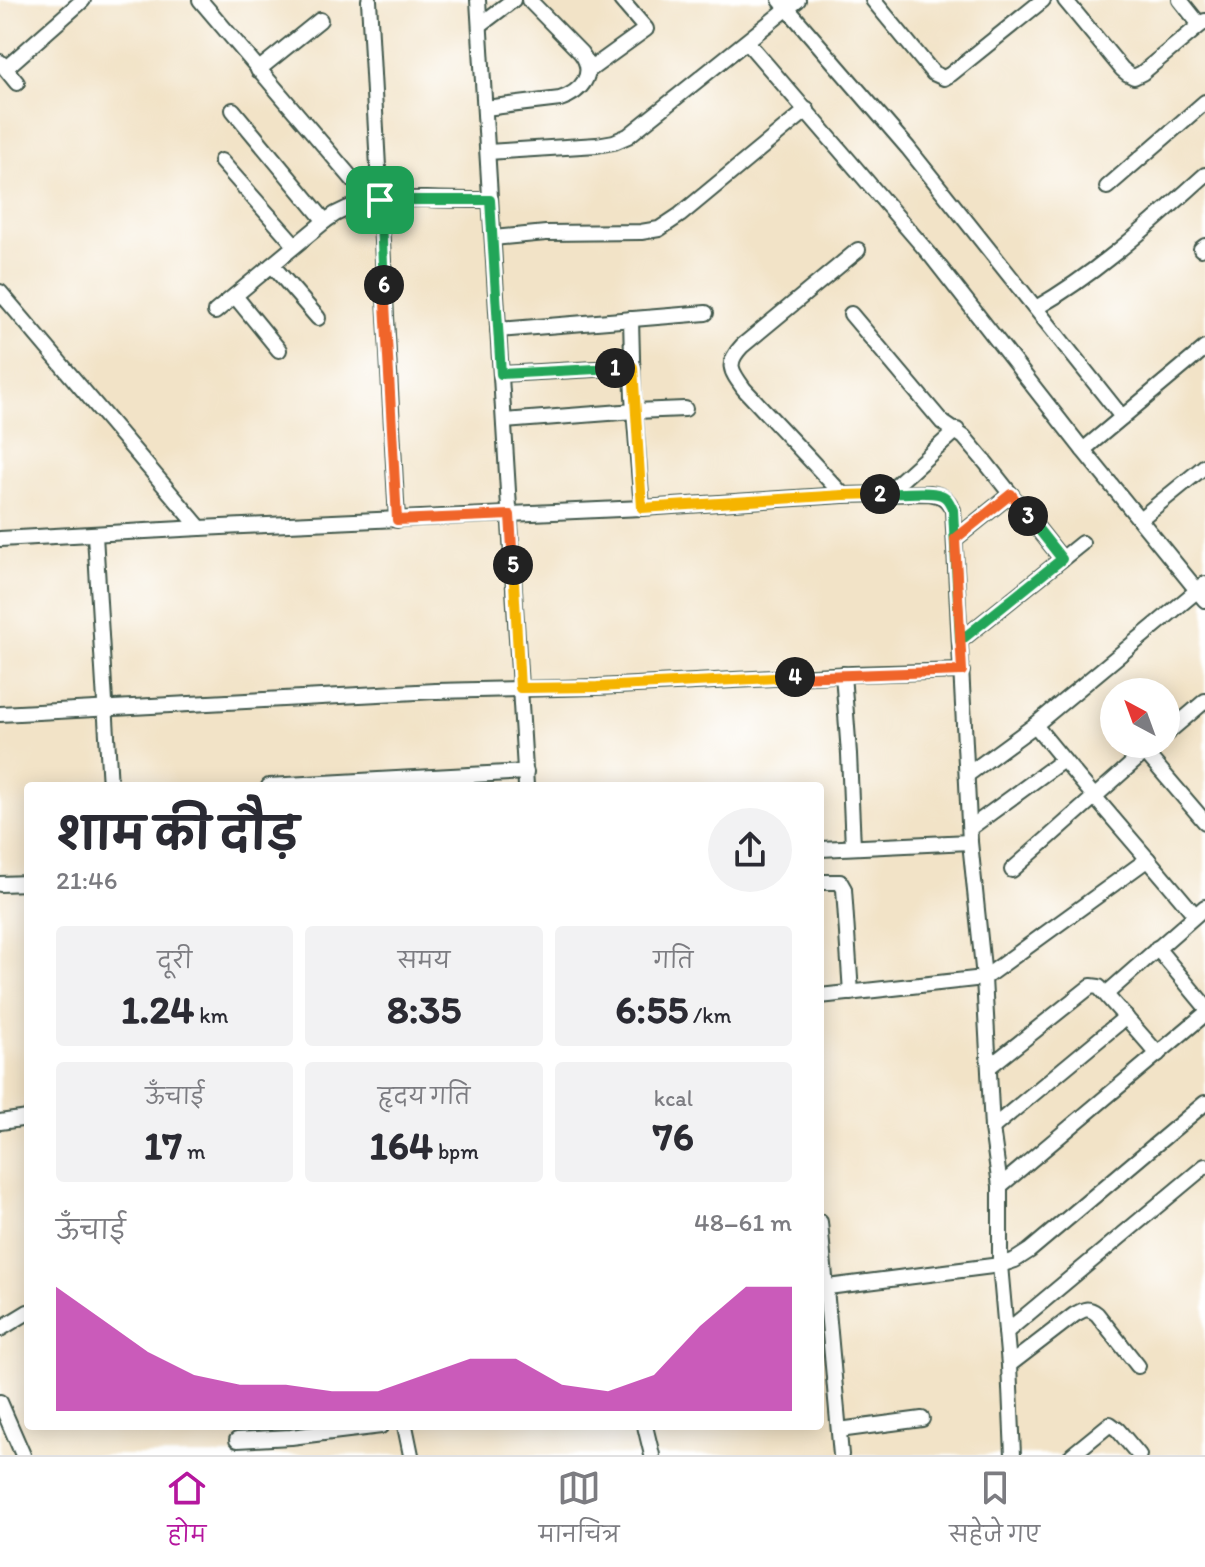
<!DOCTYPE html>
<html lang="hi">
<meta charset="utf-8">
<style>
body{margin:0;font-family:Itim,"Playpen Sans Deva",sans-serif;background:#f2f2f3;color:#2b2b33;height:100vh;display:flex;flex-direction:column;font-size:30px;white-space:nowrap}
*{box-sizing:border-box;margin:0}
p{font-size:26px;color:#7c7c81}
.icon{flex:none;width:44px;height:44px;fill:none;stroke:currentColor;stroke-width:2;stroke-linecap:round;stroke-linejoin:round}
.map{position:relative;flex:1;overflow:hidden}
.drawer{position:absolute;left:24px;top:782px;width:800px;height:648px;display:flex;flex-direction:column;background:#fff;border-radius:8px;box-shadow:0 4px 20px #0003}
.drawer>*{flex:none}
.needle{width:52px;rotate:319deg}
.fabs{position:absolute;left:1100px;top:678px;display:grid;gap:16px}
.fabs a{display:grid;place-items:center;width:80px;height:80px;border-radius:50%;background:#fff;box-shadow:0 4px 20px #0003;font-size:40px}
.pin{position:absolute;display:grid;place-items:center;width:68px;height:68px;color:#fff;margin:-34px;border-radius:16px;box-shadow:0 4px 12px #0006}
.km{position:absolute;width:40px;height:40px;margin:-20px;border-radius:50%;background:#222;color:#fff;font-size:22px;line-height:40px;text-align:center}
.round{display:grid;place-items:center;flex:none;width:84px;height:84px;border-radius:42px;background:#f2f2f3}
.head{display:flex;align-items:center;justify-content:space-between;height:136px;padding:0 32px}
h1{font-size:44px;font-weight:700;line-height:60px}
.stats{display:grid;grid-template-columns:repeat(3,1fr);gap:12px;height:136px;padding:8px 32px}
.stats div{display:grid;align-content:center;border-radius:8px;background:#f2f2f3;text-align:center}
.stats b{font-size:40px;font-weight:700}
.stats small{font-size:22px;font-weight:400}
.stats p{font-size:22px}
.chart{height:224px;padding:16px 32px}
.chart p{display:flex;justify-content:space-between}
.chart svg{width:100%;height:144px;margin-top:8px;fill:#b5179e;opacity:.7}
.tab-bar{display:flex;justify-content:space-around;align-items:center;height:112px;border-top:2px solid #e1e1e2;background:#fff;font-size:22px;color:#7c7c81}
.tab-bar a{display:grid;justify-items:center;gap:4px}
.tab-bar .on{color:#b5179e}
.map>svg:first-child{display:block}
</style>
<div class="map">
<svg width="1205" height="1455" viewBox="0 0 1205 1455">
<rect width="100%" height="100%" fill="#fff"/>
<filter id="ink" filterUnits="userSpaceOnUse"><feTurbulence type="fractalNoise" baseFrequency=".0125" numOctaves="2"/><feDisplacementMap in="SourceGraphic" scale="16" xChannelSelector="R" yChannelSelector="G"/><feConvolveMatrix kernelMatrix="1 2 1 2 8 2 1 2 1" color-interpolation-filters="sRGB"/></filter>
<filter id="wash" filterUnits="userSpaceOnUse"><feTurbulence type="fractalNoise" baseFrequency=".006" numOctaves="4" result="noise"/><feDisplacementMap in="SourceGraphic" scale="32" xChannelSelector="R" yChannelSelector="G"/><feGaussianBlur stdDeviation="1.8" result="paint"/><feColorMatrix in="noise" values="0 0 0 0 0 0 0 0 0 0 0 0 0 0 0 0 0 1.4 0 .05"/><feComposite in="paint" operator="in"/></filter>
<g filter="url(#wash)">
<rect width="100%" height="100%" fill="#f2e3c7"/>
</g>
<g filter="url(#ink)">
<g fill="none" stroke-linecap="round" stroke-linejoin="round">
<defs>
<g id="minor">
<path d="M200,0L371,201"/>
<path d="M369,0L397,520"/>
<path d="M478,0L526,786"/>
<path d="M780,0L908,148L1122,417"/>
<path d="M873,0L933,73L944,78L951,74L1043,0"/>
<path d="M1065,0L1122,69L1128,74L1134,77L1142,73L1205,21"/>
<path d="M1180,0L1200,25"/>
<path d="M480,25L513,0"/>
<path d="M747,42L932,257L1083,450L1205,600"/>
<path d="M0,62L17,83"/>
<path d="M6,68L83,0"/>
<path d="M258,70L320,20"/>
<path d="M588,71L646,29L621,0"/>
<path d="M485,108L560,99C581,92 597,74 581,53L529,0"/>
<path d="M233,110L325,221"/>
<path d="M488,152L597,145L614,142L628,136L798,0"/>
<path d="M221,161L295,245"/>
<path d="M1107,187L1205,102"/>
<path d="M493,238L546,233L641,232L659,229L680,215L807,110"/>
<path d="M1201,249L1205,246"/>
<path d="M272,265L318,318"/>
<path d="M0,292L200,528"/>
<path d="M235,296L279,350"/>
<path d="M1036,308C1099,272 1151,223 1205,175"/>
<path d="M215,312L325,221C355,198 391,199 427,199C448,200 469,200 490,200"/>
<path d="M851,314L942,422L964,437L986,463L1062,559"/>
<path d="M631,319L633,396L642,508"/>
<path d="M498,330L706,313"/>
<path d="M501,374L633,367"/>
<path d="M504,421L635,411L685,409"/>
<path d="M1083,450L1205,348"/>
<path d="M886,494L957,430"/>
<path d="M843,495L744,389C731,371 725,364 742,346L858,250"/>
<path d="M1140,519L1205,466"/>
<path d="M95,535L110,786"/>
<path d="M0,539L200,528L642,508L843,495L929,493C942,495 947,498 953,510L970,842L984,978L992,1128L1000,1186V1265L1009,1365L1013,1455"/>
<path d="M955,539L1011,494"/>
<path d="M960,641L1082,543"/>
<path d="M843,674L849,754L853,847"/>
<path d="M0,714L436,691L597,687L852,674L962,671"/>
<path d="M1035,725C1087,790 1142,851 1195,915"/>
<path d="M1166,734L1205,701"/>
<path d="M1145,752L1205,822"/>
<path d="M967,775L1035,725L1205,584"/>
<path d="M269,786L526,772"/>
<path d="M970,828L1063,760"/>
<path d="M820,849L970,842"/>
<path d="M1012,870L1154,744"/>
<path d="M821,882H840L844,889L851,993"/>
<path d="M0,884L28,883"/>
<path d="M1157,948L1205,1006"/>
<path d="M1106,994L1205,907"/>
<path d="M820,996L984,978L1148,859"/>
<path d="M989,1067L1091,986L1099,987L1158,1054"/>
<path d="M0,1122L28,1118"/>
<path d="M992,1128L1126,1017"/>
<path d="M1000,1186L1205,1014"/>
<path d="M820,1222L841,1455"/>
<path d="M820,1288L1000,1265L1015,1260L1029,1251L1205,1103"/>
<path d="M0,1329L28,1312"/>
<path d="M1006,1332L1205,1166"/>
<path d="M1009,1365L1074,1315C1084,1309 1088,1307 1097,1314L1138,1366"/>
<path d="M0,1402L23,1455"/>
<path d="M405,1426L411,1455"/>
<path d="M645,1426L652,1455"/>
<path d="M839,1430L922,1419"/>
<path d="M237,1440L291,1437L381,1426"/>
<path d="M1072,1455L1110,1424L1118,1430L1139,1455"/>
</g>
</defs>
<use href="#minor" stroke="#3f564a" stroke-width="18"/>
<use href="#minor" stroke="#fff" stroke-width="14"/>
</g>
</g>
<g fill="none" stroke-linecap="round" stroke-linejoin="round" filter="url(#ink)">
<defs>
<path id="split-1" d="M380,200H490L501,374L615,368"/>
<path id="split-2" d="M615,368L633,367L642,508L843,495L880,494"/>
<path id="split-3" d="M880,494C895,494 929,490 941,495C948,497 950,504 953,510L960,641L1062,559L1028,516"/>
<path id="split-4" d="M795,677L962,671L955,539L1011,494L1028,516"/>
<path id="split-5" d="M513,565L520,688L597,687L795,677"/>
<path id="split-6" d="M384,285L397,520L510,515L513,565"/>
<path id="split-7" d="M380,200L384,285"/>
</defs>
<use href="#split-1" stroke="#fff" stroke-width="16"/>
<use href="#split-2" stroke="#fff" stroke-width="16"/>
<use href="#split-3" stroke="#fff" stroke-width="16"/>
<use href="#split-4" stroke="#fff" stroke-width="16"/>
<use href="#split-5" stroke="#fff" stroke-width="16"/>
<use href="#split-6" stroke="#fff" stroke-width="16"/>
<use href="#split-7" stroke="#fff" stroke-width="16"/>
<use href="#split-1" stroke="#22a559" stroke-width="10"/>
<use href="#split-2" stroke="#f5b400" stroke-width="10"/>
<use href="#split-3" stroke="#22a559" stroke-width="10"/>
<use href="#split-4" stroke="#f0652b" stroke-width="10"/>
<use href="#split-5" stroke="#f5b400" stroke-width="10"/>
<use href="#split-6" stroke="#f0652b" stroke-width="10"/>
<use href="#split-7" stroke="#22a559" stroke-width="10"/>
</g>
</svg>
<div class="fabs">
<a><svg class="needle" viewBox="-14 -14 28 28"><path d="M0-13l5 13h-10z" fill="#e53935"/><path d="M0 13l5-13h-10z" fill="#7c7c81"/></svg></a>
</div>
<div class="pin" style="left:380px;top:200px;background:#1e9e55"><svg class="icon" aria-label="arrive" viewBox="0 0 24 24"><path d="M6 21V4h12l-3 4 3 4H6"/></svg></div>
<b class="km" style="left:615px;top:368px">1</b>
<b class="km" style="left:880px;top:494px">2</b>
<b class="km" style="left:1028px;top:516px">3</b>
<b class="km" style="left:795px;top:677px">4</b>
<b class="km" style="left:513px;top:565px">5</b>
<b class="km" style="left:384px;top:285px">6</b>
<section class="drawer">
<div class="head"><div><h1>शाम की दौड़</h1><p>21:46</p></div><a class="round"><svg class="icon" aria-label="share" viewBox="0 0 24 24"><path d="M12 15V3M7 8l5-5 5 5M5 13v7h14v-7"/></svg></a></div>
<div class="stats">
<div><p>दूरी</p><b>1.24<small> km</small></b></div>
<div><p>समय</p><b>8:35</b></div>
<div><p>गति</p><b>6:55<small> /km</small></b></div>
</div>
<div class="stats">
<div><p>ऊँचाई</p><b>17<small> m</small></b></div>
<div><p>हृदय गति</p><b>164<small> bpm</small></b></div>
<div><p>kcal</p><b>76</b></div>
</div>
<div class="chart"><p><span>ऊँचाई</span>48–61 m</p>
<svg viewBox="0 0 160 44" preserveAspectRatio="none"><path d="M0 44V6L10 16L20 26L30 33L40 36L50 36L60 38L70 38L80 33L90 28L100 28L110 36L120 38L130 33L140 18L150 6L160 6V44z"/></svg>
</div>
</section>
</div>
<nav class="tab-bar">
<a class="on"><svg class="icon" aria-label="home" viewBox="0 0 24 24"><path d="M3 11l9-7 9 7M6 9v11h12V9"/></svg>होम</a>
<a><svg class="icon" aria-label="map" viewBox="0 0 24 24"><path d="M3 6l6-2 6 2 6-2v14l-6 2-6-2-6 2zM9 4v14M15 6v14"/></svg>मानचित्र</a>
<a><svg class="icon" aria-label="saved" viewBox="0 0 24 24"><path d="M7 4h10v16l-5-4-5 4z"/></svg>सहेजे गए</a>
</nav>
